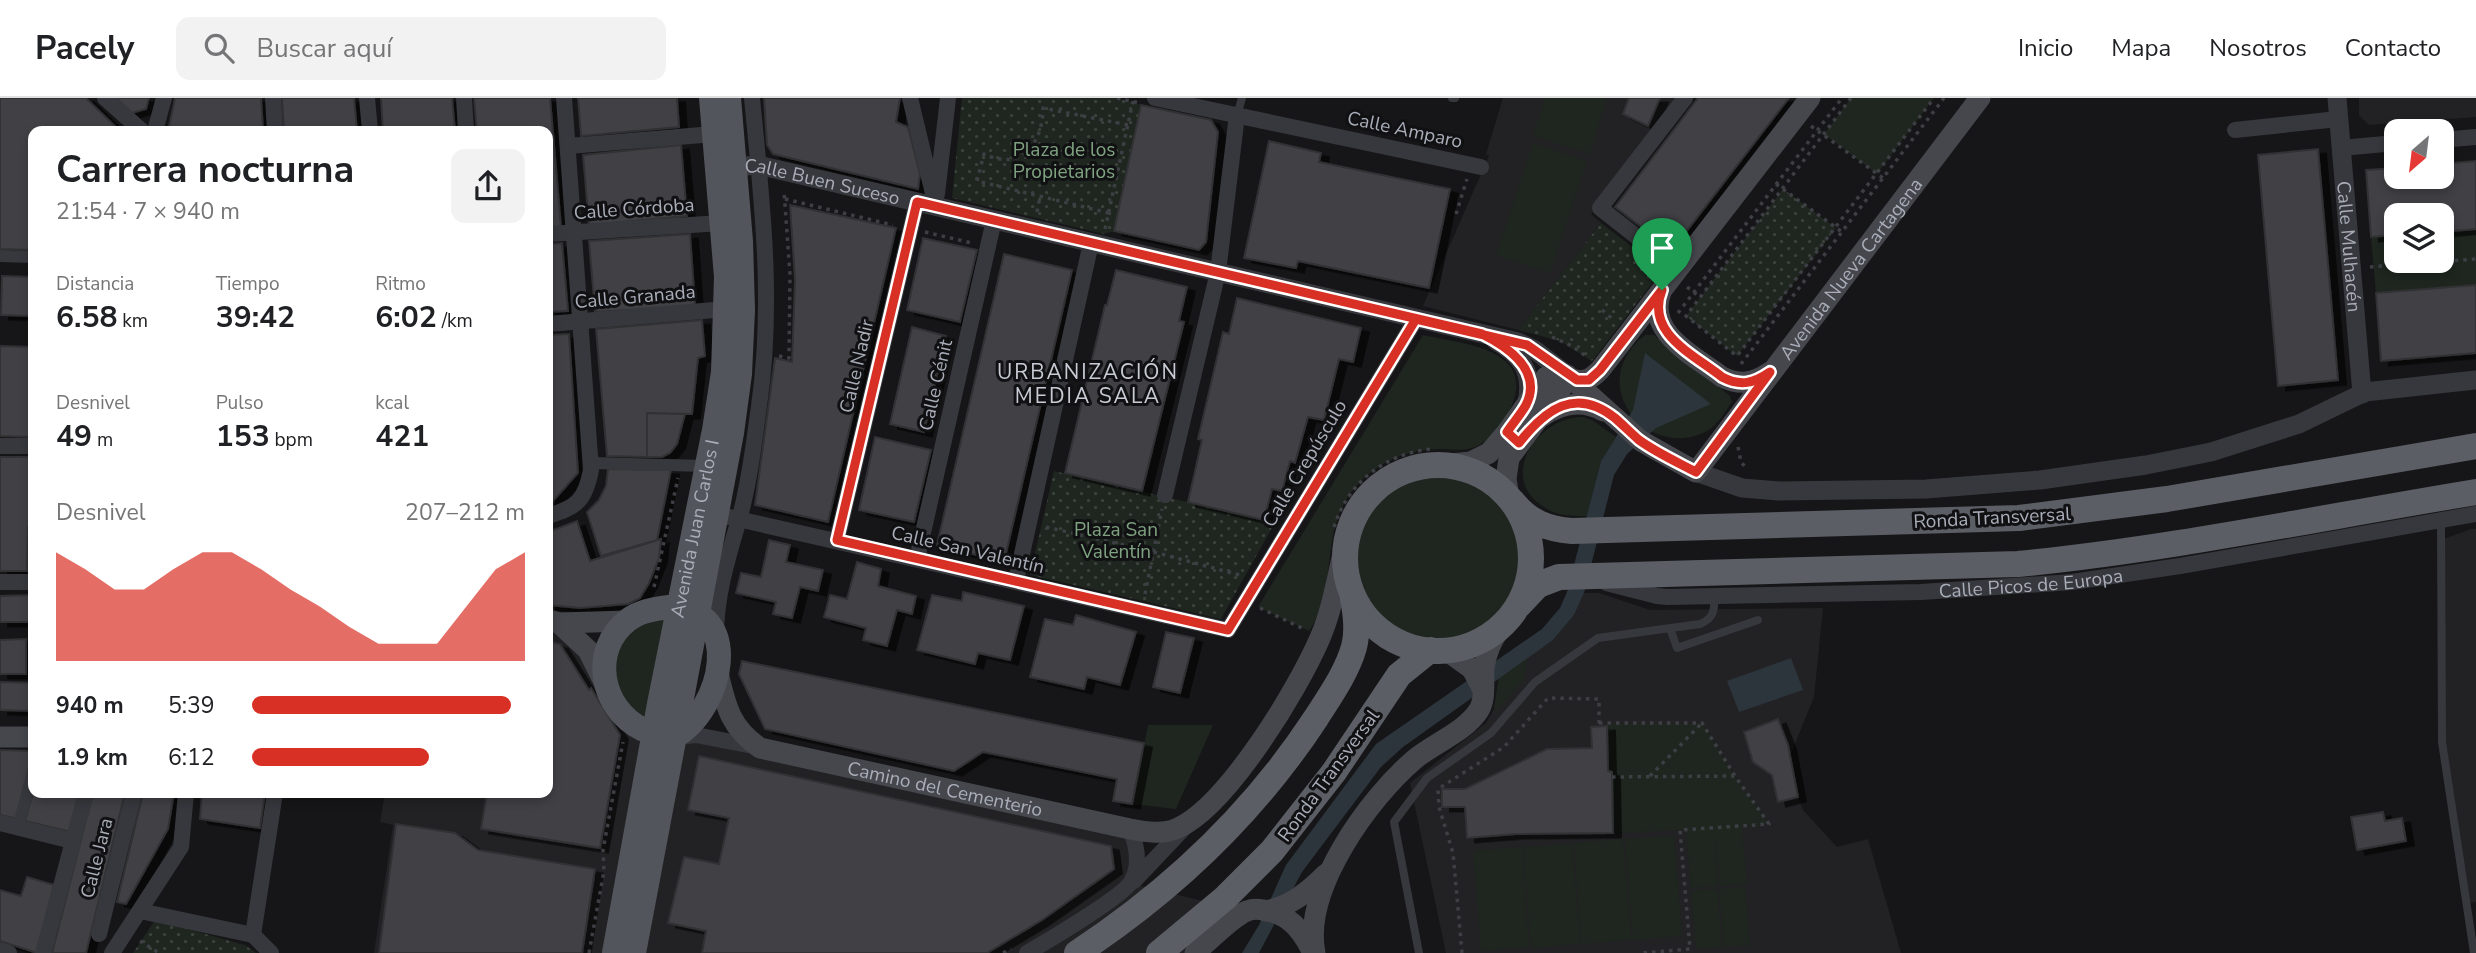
<!DOCTYPE html>
<html lang="es">
<head>
<meta charset="utf-8">
<style>
	:root { --surface:#fff; --page:#f2f2f2; --text:#202124; --muted:#757577; --line:#e0e0e0; --accent:#d93025 }
	body { margin:0; font-family:"Nunito Sans",sans-serif; background:var(--page); color:var(--text); height:100vh; display:flex; flex-direction:column; font-size:26px; white-space:nowrap }
	* { box-sizing:border-box; margin:0 }
	p { font-size:23px; color:var(--muted) }
	.icon { flex:none; width:38px; height:38px; fill:none; stroke:currentColor; stroke-width:2; stroke-linecap:round; stroke-linejoin:round }
	.map { position:relative; flex:1; overflow:hidden }
	.sheet { position:absolute; left:28px; top:28px; width:525px; height:672px; display:flex; flex-direction:column; background:var(--surface); border-radius:14px; box-shadow:0 4px 10px #0003 }
	.sheet>* { flex:none }
	.needle { width:46px; rotate:208deg }
	.tools { position:absolute; left:2384px; top:21px; display:grid; gap:14px }
	.tools a { display:grid; place-items:center; width:70px; height:70px; border-radius:14px; background:var(--surface); box-shadow:0 4px 10px #0003; font-size:35px }
	.pin { position:absolute; display:grid; place-items:center; width:60px; height:60px; color:#fff; margin:-72px -30px; border-radius:50% 50% 50% 0; rotate:-45deg; box-shadow:0 0 7px #0007 }
	.pin .icon { rotate:45deg }
	.round { display:grid; place-items:center; flex:none; width:74px; height:74px; border-radius:14px; background:var(--page) }
	.overview { display:flex; align-items:center; justify-content:space-between; height:119px; padding:0 28px }
	h1 { font-size:38px; font-weight:700; line-height:52px }
	.metrics { display:grid; grid-template-columns:repeat(3,1fr); gap:10px; height:119px; padding:7px 28px }
	.metrics div { display:grid; align-content:center }
	.metrics b { font-size:30px; font-weight:700 }
	.metrics small { font-size:19px; font-weight:400 }
	.metrics p { font-size:19px }
	.chart { height:196px; padding:14px 28px }
	.chart p { display:flex; justify-content:space-between }
	.chart svg { width:100%; height:126px; margin-top:7px; fill:var(--accent); opacity:.7 }
	ul { padding:0 28px; list-style:none; font-size:23px }
	li { display:grid; grid-template-columns:112px 84px 1fr; align-items:center; height:52px }
	li i { height:18px; border-radius:9px; background:var(--accent) }
	header { display:flex; align-items:center; gap:42px; box-sizing:border-box; height:98px; padding:0 35px; background:var(--surface); border-bottom:2px solid var(--line) }
	header strong { font-size:33px }
	nav { display:flex; gap:38px; margin-inline-start:auto; font-size:24px }
	.search { width:490px; height:63px; background:var(--page); display:flex; align-items:center; gap:18px; box-sizing:border-box; padding:0 24px; border-radius:14px; color:var(--muted); font-size:26px }
	.map>svg:first-child { display:block }
	.built { fill:#222225; fill-rule:evenodd }
	.green { fill:#1e261f }
	.park { fill:url(#park-dots) }
	.water { fill:#2c353c }
	.building { fill:#404145; stroke:#303034; stroke-width:2; filter:url(#shadow) }
	.lines { fill:none; stroke-linecap:round; stroke-linejoin:round }
	.path { stroke:#3d3f44; stroke-width:3.5; stroke-dasharray:3.5 5; stroke-linecap:butt }
	.service { stroke:#37383d; stroke-width:8 }
	.pedestrian { stroke:#37383d; stroke-width:12 }
	.minor { stroke:#37383d; stroke-width:16 }
	.tertiary { stroke:#37383d; stroke-width:19 }
	.secondary { stroke:#45474d; stroke-width:21 }
	.primary { stroke:#53555c; stroke-width:24 }
	.trunk { stroke:#5b5e65; stroke-width:26 }
	.route-casing { stroke:#fff; stroke-width:14 }
	.route { stroke:#d93025; stroke-width:9 }
	.labels { text-anchor:middle; stroke-width:6; stroke-linejoin:round; paint-order:stroke }
	.street-label { font-size:19px; fill:#a8adb8; stroke:#111113 }
	.park-label { font-size:19px; fill:#7fa381; stroke:#111113 }
	.neighbourhood-label { font-size:21px; letter-spacing:2px; fill:#c9ccd4; stroke:#111113 }
</style>
</head>
<body>
<header>
<strong>Pacely</strong>
<div class="search"><svg class="icon" aria-label="search" viewBox="0 0 24 24"><circle cx="10" cy="10" r="6"/><path d="M15 15l6 6"/></svg>Buscar aquí</div>
<nav><a>Inicio</a><a>Mapa</a><a>Nosotros</a><a>Contacto</a></nav>
</header>
<div class="map">
<svg width="2476" height="855" viewBox="0 0 2476 855">
	<defs>
		<pattern id="park-dots" width="8" height="8" patternUnits="userSpaceOnUse" patternTransform="scale(1.75)"><rect width="8" height="8" fill="#1e261f"/><path d="M2 2h.1M6 6h.1" fill="none" stroke="#3c433d" stroke-width="1.8" stroke-linecap="round"/></pattern>
		<filter id="shadow"><feDropShadow dx="8" dy="4.5" stdDeviation="0" flood-color="#0009"/></filter>
	</defs>
	<rect width="100%" height="100%" fill="#161618"/>
	<!-- built -->
	<path class="built" d="M1503,0H1680L1591,116L1601,125L1518,232L1423,208L1489,58L1486,56Z
		M2359,0H2476V19L2369,27L2359,17Z
		M2471,431H2476V804L2467,806L2442,644L2441,442Z
		M1584,495H1599L1650,512L1823,510L1814,599L1790,658L1798,699L1803,712L1837,749L1868,741L1901,855H1446L1410,685L1486,625L1494,611L1499,579L1553,542L1574,517ZM1607,625H1702L1735,678L1768,725L1613,735L1612,674L1608,673Z
		M548,522L559,525L622,616L1130,731L1132,786L1245,813L1195,855H374L393,727L380,724L385,695H548Z"/>
	<!-- green -->
	<path class="green" d="M1545,0H1607L1590,56L1533,38Z
		M1851,0H1934L1877,76L1824,36Z
		M1533,45L1587,63L1550,175L1496,157Z
		M2476,131V187L2376,195L2371,139L2396,137V163H2441V134Z
		M1423,237C1462,246 1537,250 1511,309C1505,323 1492,341 1477,348C1465,354 1453,351 1440,351C1410,351 1380,363 1359,385C1316,430 1341,487 1309,533L1258,509Z
		M1645,237H1654L1730,298L1732,304C1725,314 1718,327 1707,333C1649,364 1582,287 1645,237Z
		M1583,319L1592,322L1616,339L1601,363L1587,418C1579,418 1572,418 1564,417C1557,416 1550,413 1544,409C1496,380 1538,318 1583,319Z
		M1345 460a93 93 0 1 1 186 0a93 93 0 1 1-186 0Z
		M669,509L642,631L622,616L610,546Z
		M1527,560L1524,581L1498,611H1494L1499,579Z
		M1607,625H1702L1735,678L1769,726L1742,728L1747,786L1720,788L1715,730L1718,788L1691,790L1686,732L1613,735L1612,674L1608,673Z
		M1148,627H1213L1176,711L1132,706Z
		M1674,738L1682,838L1633,842L1625,741Z
		M1623,741L1631,842L1581,846L1574,745Z
		M1572,746L1580,846L1531,850L1523,749Z
		M1522,749L1529,849L1481,853L1473,753Z
		M1745,789L1750,847L1724,849L1719,791Z
		M1717,791L1722,849L1696,851L1691,793Z"/>
	<!-- park -->
	<path class="park" d="M962,0H1117L1141,7L1114,133L1104,136L952,100Z
		M1783,91L1836,130L1737,258L1686,218Z
		M1601,125L1662,172L1592,263L1560,243L1518,232Z
		M1054,373L1264,422L1273,428L1221,521L1030,477Z
		M155,822L245,847L256,855H133Z"/>
	<!-- water -->
	<path class="water" d="M1645,255L1711,306L1656,330L1627,356L1614,377L1584,495L1574,517L1553,542L1403,649L1381,669L1302,774L1259,855H1242L1259,827L1286,767L1376,646L1542,531L1560,510L1567,494L1601,363L1633,312Z
		M1791,560L1803,592L1739,614L1727,583Z"/>
	<!-- building -->
	<path class="building" d="M0,0H86L120,33H33V152L0,151Z
		M116,0H149L146,11L132,15Z
		M175,0H261L263,33H168Z
		M282,0H354L357,33H284Z
		M381,0H452L455,33H383Z
		M474,0H550L561,129L548,130V33H477Z
		M578,0H677L679,29L581,38Z
		M764,0H900L896,24L908,29L920,76L918,91L773,56L767,47Z
		M1629,0H1660L1648,28L1623,16Z
		M1698,0H1789L1672,152L1615,109Z
		M1141,7L1211,22L1218,34L1206,144L1199,152L1114,133Z
		M1269,43L1321,55L1319,64L1450,91L1429,190L1298,163L1296,170L1244,160Z
		M681,47L687,118L589,127L583,57Z
		M2318,51L2338,282L2278,288L2258,57Z
		M2476,63V131L2441,134V117H2396V137L2371,139L2366,72L2396,70V79H2441V66Z
		M790,107L896,130L828,424L755,407L775,260L792,264L795,182Z
		M690,136L695,208L595,214L589,143Z
		M923,140L977,152L960,224L907,212Z
		M562,145L568,213L548,214V146Z
		M1004,156L1072,172L1004,464L937,447Z
		M1116,172L1187,189L1179,223L1184,224L1142,393L1065,375L1105,207H1107Z
		M2,178L33,179V218L1,217Z
		M2476,187V255L2381,263L2376,195Z
		M1237,200L1361,230L1353,264L1339,261L1324,322L1308,319L1295,365L1290,363L1282,393L1272,391L1264,422L1188,404L1202,342L1198,341L1223,234L1229,236Z
		M702,222L705,258L698,260L692,316L647,315V359L607,358L596,231Z
		M912,229L946,238L924,334L890,326Z
		M569,236L578,375L553,403L548,404V237Z
		M0,248L32,249L33,292H30L29,319H33V327H30L31,339L0,338Z
		M647,315L685,316L677,346L670,355L662,359H647Z
		M875,339L931,352L914,424L859,412Z
		M0,359H33V429H28L27,473H0Z
		M608,371L671,372L657,442L601,458L587,414L599,402L606,388Z
		M577,423L590,463L661,441L659,460L649,485L640,500L628,506L580,510L548,507V434Z
		M769,442L790,447L786,464L823,472L818,493L800,489L792,520L773,516L776,504L736,495L741,475L761,479Z
		M857,464L881,471L878,488L916,498L912,516L897,512L887,548L863,542L866,530L824,519L830,497L847,501Z
		M963,494L1024,508L1010,562L978,555L975,566L917,552L932,497L962,503Z
		M33,497V524H0V498Z
		M1076,517L1136,534L1120,587L1087,579L1084,591L1030,579L1045,521L1073,527Z
		M1166,534L1194,540L1180,595L1153,589Z
		M26,541V576H0V542Z
		M548,543L560,546L589,592L591,590L620,637L600,750L481,731L487,695H548Z
		M742,563L1144,645L1132,706L1113,703L1117,681L983,654L954,673L765,631L739,576Z
		M0,584L33,585V613L0,612Z
		M1778,621L1788,647L1798,699L1778,704L1772,677L1753,664L1744,634Z
		M1607,628L1608,673L1612,674L1613,735L1516,736L1467,740L1465,709H1442V691H1465L1547,651L1592,650L1591,629Z
		M0,652L33,653L18,721L0,717Z
		M699,658L1111,748L1114,771L1042,822L987,855H702L706,833L668,825L684,759L719,766L729,720L688,712Z
		M33,695H80L71,734L25,723Z
		M93,695H125L86,855H52Z
		M143,695H174L168,731L126,806L117,804Z
		M205,695H265L260,730L200,721L202,696L205,697Z
		M2383,714L2385,723L2402,720L2406,743L2357,752L2351,719Z
		M396,726L455,735L478,752L595,771L582,855H379Z
		M27,779L54,787L37,855L0,843V792L21,798Z"/>
	<g class="lines">
		<!-- path -->
		<path class="path" d="M1117,0L1139,5
			M1851,0L1686,218L1737,258L1934,0
			M1811,28L1883,80
			M1776,86L1842,134
			M785,101L893,127
			M1037,114L1040,99
			M1109,115L977,83L984,56C1021,74 1043,45 1043,10L1128,27
			M1456,116L1467,81
			M1105,131L1133,3
			M925,134L972,145
			M2370,169L2476,161
			M1687,189L1700,199
			M1602,212L1615,223
			M1678,215L1842,0
			M1552,239L1572,248L1587,259
			M779,258L789,260L790,177L784,93
			M1741,266L1944,0
			M1738,349L1741,364L1747,371
			M1046,429L1154,454L1243,478
			M1334,429C1348,384 1385,356 1431,351
			M654,489L678,380
			M1145,496L1162,411
			M1260,510L1304,531
			M1599,625H1702L1735,678
			M1650,678L1702,625
			M1612,679L1735,678L1769,726L1680,732L1690,851L1642,855
			M140,843L159,855
			M589,855L604,773L603,752L623,644
			M1003,855L1011,851
			M1462,855L1453,755L1439,709L1438,691L1504,649L1548,600L1599,601V628"/>
		<!-- service -->
		<path class="service" d="M1452,0H1455
			M1237,17L1242,0
			M2441,424L2442,644L2474,855
			M1670,530L1677,550L1758,522
			M1419,855L1394,724L1427,680L1491,635L1535,584L1598,540L1700,526C1714,520 1714,513 1715,498"/>
		<!-- pedestrian -->
		<path class="pedestrian" d="M0,158L33,159
			M591,365L707,368
			M18,730L33,673"/>
		<!-- minor -->
		<g class="minor">
			<path d="M105,0L142,33"/>
			<path d="M273,0L275,33"/>
			<path d="M367,0L370,33"/>
			<path d="M464,0L466,33"/>
			<path d="M910,0L936,108"/>
			<path d="M1155,0L1481,69"/>
			<path d="M2235,32L2338,21"/>
			<path d="M155,33L164,0"/>
			<path d="M2441,42L2476,39"/>
			<path d="M569,48L714,36"/>
			<path d="M2341,50L2396,45"/>
			<path d="M937,96L948,0"/>
			<path d="M548,136L722,125"/>
			<path d="M1678,171L1600,110L1685,0"/>
			<path d="M548,226L726,211"/>
			<path d="M0,348H33"/>
			<path d="M1165,397L1218,174L1237,17"/>
			<path d="M707,414L1228,532L1416,221"/>
			<path d="M548,418C577,409 585,403 591,372L564,0"/>
			<path d="M837,442L917,104"/>
			<path d="M917,461L994,122"/>
			<path d="M1016,483L1091,145"/>
			<path d="M0,484H33"/>
			<path id="s1" d="M1606,485L1657,498L1668,499L1921,494L2072,484L2180,468L2476,416"/>
			<path d="M716,537C716,496 729,456 740,418C750,382 754,344 759,308C774,205 762,102 752,0"/>
			<path d="M676,639L696,637L758,649"/>
			<path d="M0,725L72,743"/>
			<path d="M1134,783L1186,728"/>
			<path d="M140,813L253,837L271,855"/>
			<path d="M99,836L134,695"/>
			<path d="M253,837L275,695"/>
			<path d="M0,852L9,855"/>
			<path d="M43,855L86,695"/>
			<path d="M112,855L181,749L186,695"/>
			<path d="M1027,855C1046,844 1122,799 1131,784C1141,768 1137,748 1130,731"/>
		</g>
		<!-- tertiary -->
		<g class="tertiary">
			<path id="s2" d="M2337,0L2362,296"/>
			<path id="s3" d="M735,69L758,67L1518,244L1535,252L1567,277"/>
			<path d="M1496,243C1523,258 1533,275 1527,305"/>
			<path d="M1696,374L1742,390L1779,393L1926,391L2040,382L2146,367L2211,354L2299,326L2365,294L2476,282"/>
		</g>
		<!-- secondary -->
		<g class="secondary">
			<path d="M1661,194C1645,235 1695,258 1722,279C1741,288 1753,285 1770,274"/>
			<path d="M1572,281C1585,285 1591,281 1600,272L1810,0"/>
			<path d="M1541,319C1560,306 1582,301 1603,313"/>
			<path id="s4" d="M1442,367L1471,364L1489,355L1507,334L1546,279L1562,275L1572,281L1641,343L1696,374L1980,0"/>
			<path d="M1509,399L1506,381L1509,360L1565,285L1567,277"/>
			<path d="M548,522L559,525L628,523"/>
			<path d="M559,525L588,552L605,586"/>
			<path d="M1447,553L1472,571L1483,592"/>
			<path id="s5" d="M718,575C726,609 730,629 760,650L1130,731C1146,734 1163,737 1178,730C1228,707 1298,591 1320,540C1333,510 1338,475 1346,443"/>
			<path d="M0,639H33"/>
			<path d="M1266,813C1291,808 1309,793 1326,776"/>
			<path d="M1195,855C1208,844 1233,818 1247,813C1252,811 1258,811 1263,812C1289,816 1301,831 1312,853"/>
			<path d="M1315,855C1302,792 1369,700 1415,661C1434,645 1465,634 1479,612C1486,601 1483,583 1484,570C1486,555 1491,543 1500,531"/>
		</g>
		<!-- primary -->
		<g class="primary">
			<path d="M669,509C746,510 723,612 674,639C663,637 652,636 642,631C601,611 589,552 628,522C640,513 654,511 669,509Z"/>
			<path id="s6" d="M614,855L659,606L714,332L723,274L726,179L711,0"/>
			<path d="M634,855L732,335L740,276L743,212L741,143L729,0"/>
		</g>
		<!-- trunk -->
		<path class="trunk" d="M1345 460a93 93 0 1 1 186 0a93 93 0 1 1-186 0Z
			M1513,404C1529,424 1547,431 1572,433L2019,420L2167,401L2476,348
			M1519,507L1538,487L1559,479L2018,466C2172,451 2323,419 2476,394
			M1077,855C1173,792 1253,716 1316,620C1330,598 1347,574 1354,549C1358,534 1356,516 1353,501
			M1159,855L1225,800L1272,753L1334,674L1399,577L1430,552"/>
	</g>
	<g class="lines">
		<defs>
			<path id="route" d="M1662,192L1600,272L1589,282H1577L1527,247L1416,221L1228,532L837,442L917,104L1482,236C1508,249 1543,273 1526,307C1521,316 1513,325 1507,334L1519,345C1545,312 1575,288 1615,320C1623,327 1631,335 1639,342C1657,355 1677,364 1696,374L1770,274C1754,285 1741,289 1722,279C1693,256 1645,235 1662,192"/>
		</defs>
		<!-- route casing -->
		<use href="#route" class="route-casing"/>
		<!-- route -->
		<use href="#route" class="route"/>
	</g>
	<g class="labels">
		<!-- street labels -->
		<g class="street-label">
			<text transform="translate(1405 31) rotate(12)" y="7">Calle Amparo</text>
			<text dy="7" stroke="none"><textPath href="#s3" startOffset="89">Calle Buen Suceso</textPath></text>
			<text transform="translate(634 110) rotate(-4)" y="7">Calle Córdoba</text>
			<text dy="7" stroke="none"><textPath href="#s2" startOffset="149">Calle Mulhacén</textPath></text>
			<text dy="7" stroke="none"><textPath href="#s4" startOffset="584">Avenida Nueva Cartagena</textPath></text>
			<text transform="translate(635 198) rotate(-5)" y="7">Calle Granada</text>
			<text transform="translate(856 268) rotate(-77)" y="7">Calle Nadir</text>
			<text transform="translate(935 287) rotate(-77)" y="7">Calle Cénit</text>
			<text transform="translate(1304 365) rotate(-59)" y="7">Calle Crepúsculo</text>
			<text transform="translate(1992 419) rotate(-3)" y="7">Ronda Transversal</text>
			<text dy="7" stroke="none"><textPath href="#s6" startOffset="432">Avenida Juan Carlos I</textPath></text>
			<text transform="translate(968 451) rotate(13)" y="7">Calle San Valentín</text>
			<text dy="7" stroke="none"><textPath href="#s1" startOffset="427">Calle Picos de Europa</textPath></text>
			<text transform="translate(1328 677) rotate(-54)" y="7">Ronda Transversal</text>
			<text dy="7" stroke="none"><textPath href="#s5" startOffset="278">Camino del Cementerio</textPath></text>
			<text transform="translate(96 760) rotate(-76)" y="7">Calle Jara</text>
		</g>
		<!-- park labels -->
		<g class="park-label">
			<text x="1064" y="58">Plaza de los<tspan x="1064" dy="22">Propietarios</tspan></text>
			<text x="1116" y="438">Plaza San<tspan x="1116" dy="22">Valentín</tspan></text>
		</g>
		<!-- neighbourhood labels -->
		<g class="neighbourhood-label">
			<text x="1088" y="281">URBANIZACIÓN<tspan x="1088" dy="24">MEDIA SALA</tspan></text>
		</g>
	</g>
</svg>
<div class="tools">
<a><svg class="needle" viewBox="-14 -14 28 28"><path d="M0-13l5 13h-10z" fill="#e53935"/><path d="M0 13l5-13h-10z" fill="#757577"/></svg></a>
<a><svg class="icon" aria-label="layers" viewBox="0 0 24 24"><path d="M12 4l9 5-9 5-9-5zM3 14l9 5 9-5"/></svg></a>
</div>
<div class="pin" style="left:1662px;top:192px;background:#1e9e55"><svg class="icon" aria-label="arrive" viewBox="0 0 24 24"><path d="M6 21V4h12l-3 4 3 4H6"/></svg></div>
<section class="sheet">
<div class="overview"><div><h1>Carrera nocturna</h1><p>21:54 · 7 × 940 m</p></div><a class="round"><svg class="icon" aria-label="share" viewBox="0 0 24 24"><path d="M12 15V3M7 8l5-5 5 5M5 13v7h14v-7"/></svg></a></div>
<div class="metrics">
<div><p>Distancia</p><b>6.58<small> km</small></b></div>
<div><p>Tiempo</p><b>39:42</b></div>
<div><p>Ritmo</p><b>6:02<small> /km</small></b></div>
</div>
<div class="metrics">
<div><p>Desnivel</p><b>49<small> m</small></b></div>
<div><p>Pulso</p><b>153<small> bpm</small></b></div>
<div><p>kcal</p><b>421</b></div>
</div>
<div class="chart"><p><span>Desnivel</span>207–212 m</p>
<svg viewBox="0 0 160 44" preserveAspectRatio="none"><path d="M0 44V6L10 12L20 19L30 19L40 12L50 6L60 6L70 12L80 19L90 25L100 32L110 38L120 38L130 38L140 25L150 12L160 6V44z"/></svg>
</div>
<ul>
<li><b>940 m</b>5:39<i style="width:95%"></i></li>
<li><b>1.9 km</b>6:12<i style="width:65%"></i></li>
</ul>
</section>
</div>
</body>
</html>
